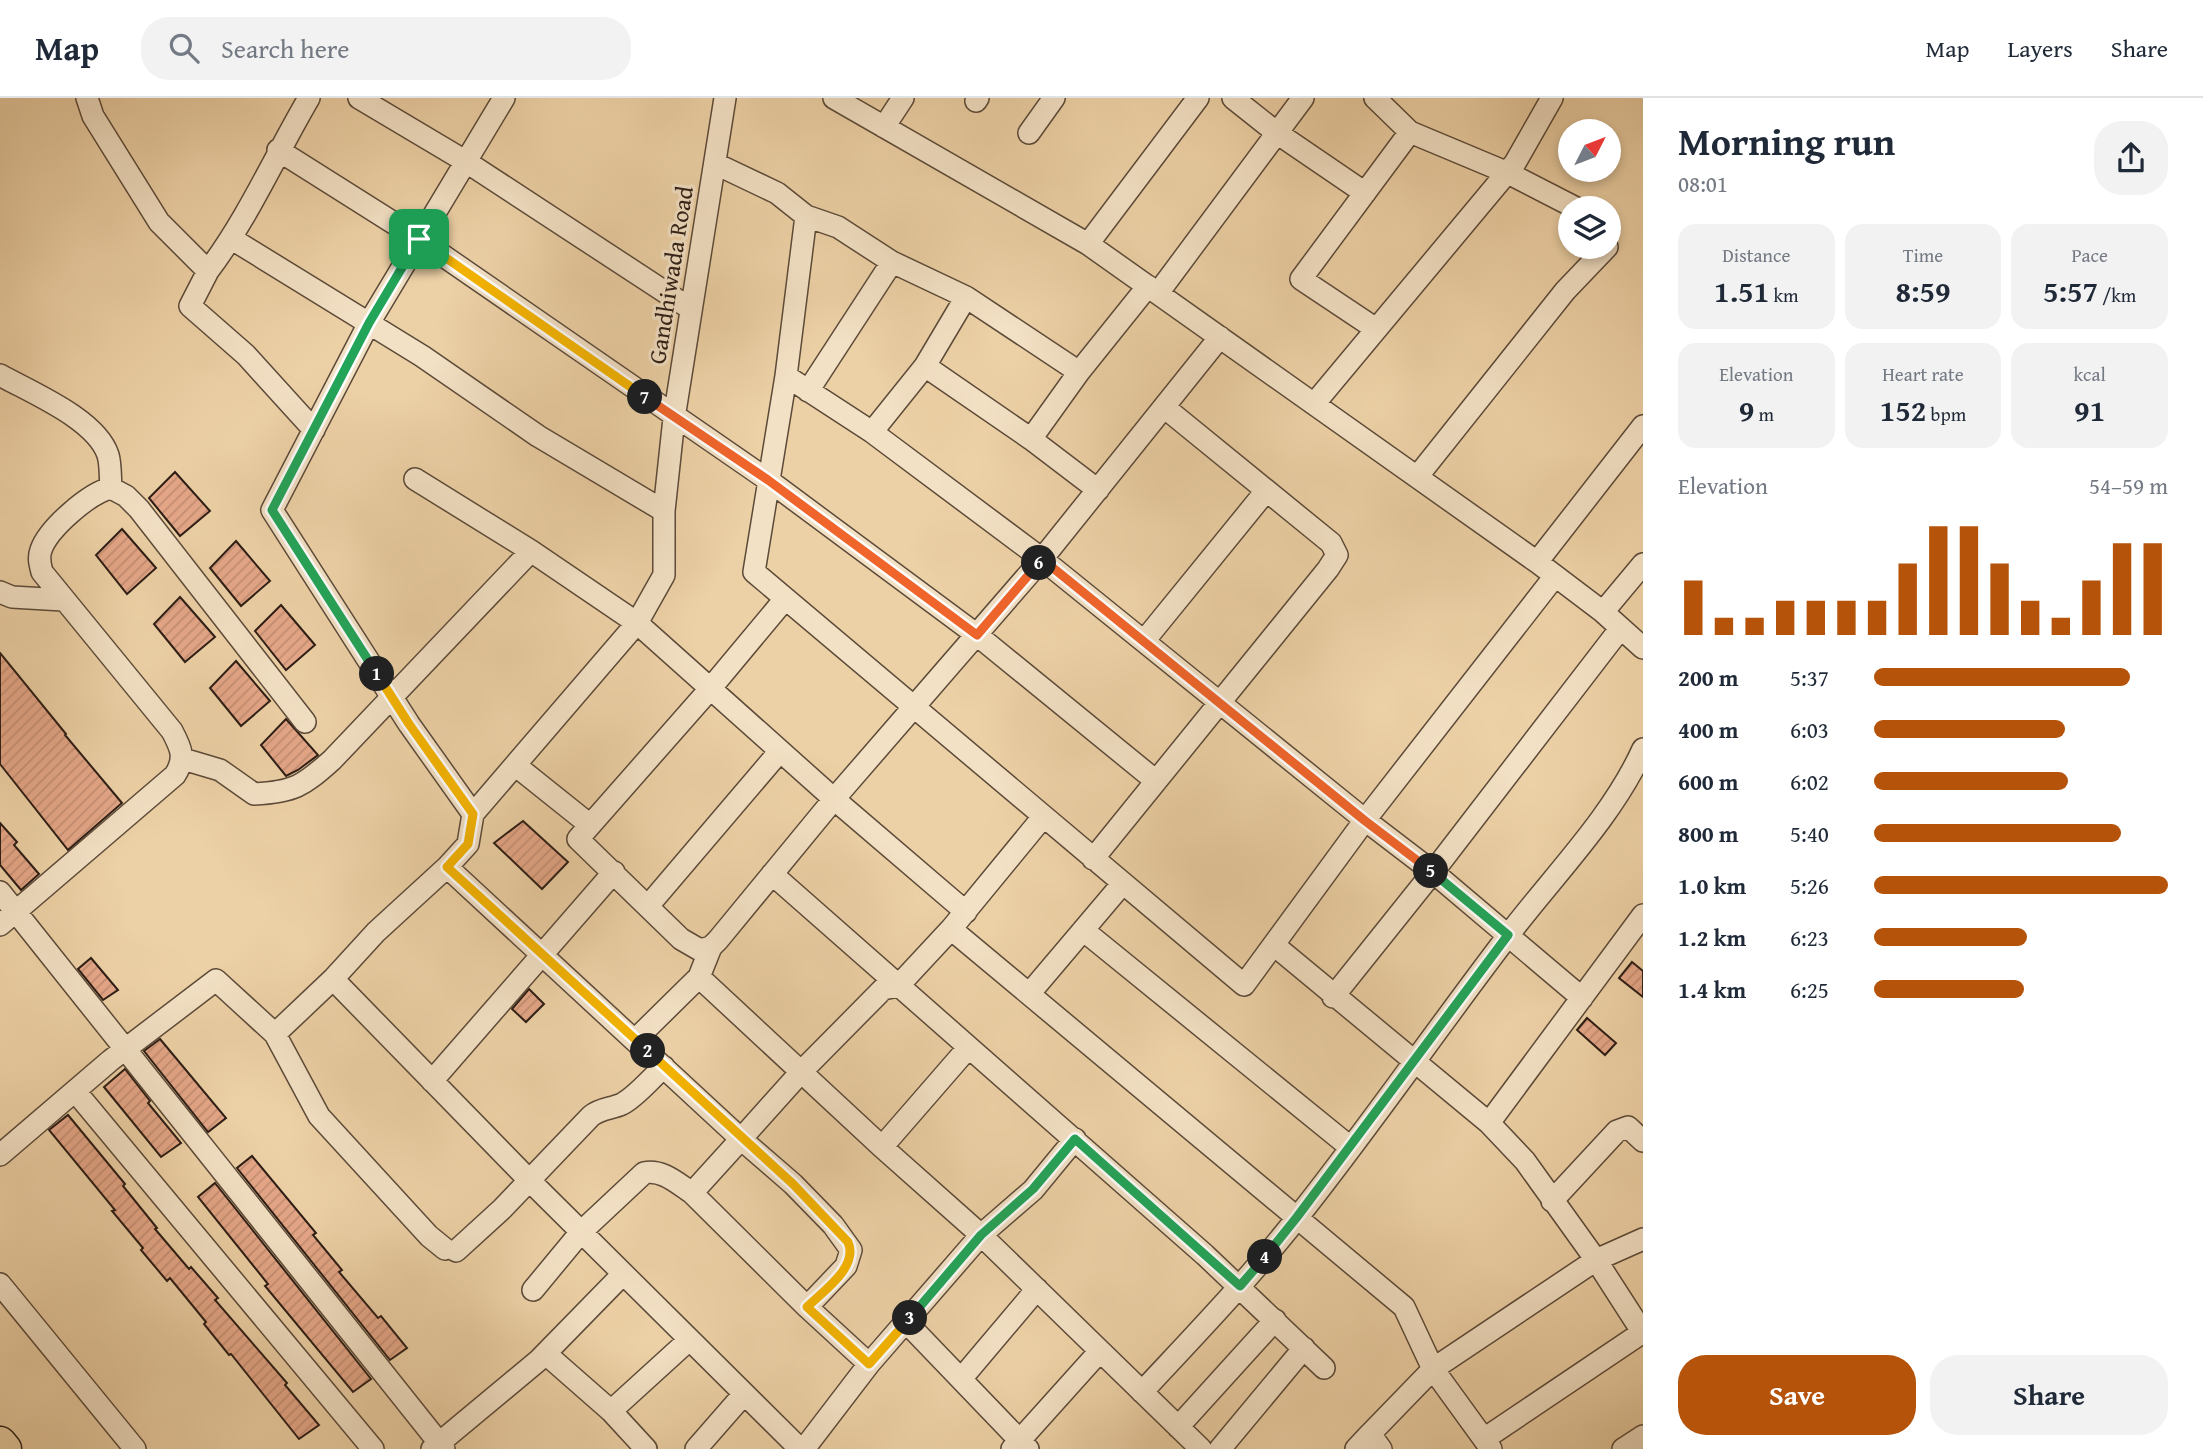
<!DOCTYPE html>
<html lang="en">
<head>
<meta charset="utf-8">
<style>
	:root { --surface:#fff; --page:#f2f2f3; --text:#1f2937; --muted:#747a83; --line:#e0e1e3; --accent:#b45309 }
	body { margin:0; font-family:"Gentium Book Plus",serif; background:var(--page); color:var(--text); height:100vh; display:flex; flex-direction:column; font-size:26px; white-space:nowrap }
	* { box-sizing:border-box; margin:0 }
	p { font-size:23px; color:var(--muted) }
	.icon { flex:none; width:38px; height:38px; fill:none; stroke:currentColor; stroke-width:2; stroke-linecap:round; stroke-linejoin:round }
	.map { position:relative; flex:1; overflow:hidden }
	.panel { display:flex; flex-direction:column; background:var(--surface); width:560px }
	.panel>* { flex:none }
	.needle { width:46px; rotate:48deg }
	.buttons { position:absolute; left:1558px; top:21px; display:grid; gap:14px }
	.buttons a { display:grid; place-items:center; width:63px; height:63px; border-radius:50%; background:var(--surface); box-shadow:0 4px 10px #0003; font-size:35px }
	.pin { position:absolute; display:grid; place-items:center; width:60px; height:60px; color:#fff; margin:-30px; border-radius:14px; box-shadow:0 4px 10px #0006 }
	.km { position:absolute; width:35px; height:35px; margin:-18px; border-radius:50%; background:#222; color:#fff; font-size:19px; line-height:35px; text-align:center }
	.round { display:grid; place-items:center; flex:none; width:74px; height:74px; border-radius:28px; background:var(--page) }
	.summary { display:flex; align-items:center; justify-content:space-between; height:119px; padding:0 35px }
	h1 { font-size:38px; font-weight:700; line-height:52px }
	.stats { display:grid; grid-template-columns:repeat(3,1fr); gap:10px; height:119px; padding:7px 35px }
	.stats div { display:grid; align-content:center; border-radius:18px; background:var(--page); text-align:center }
	.stats b { font-size:30px; font-weight:700 }
	.stats small { font-size:19px; font-weight:400 }
	.stats p { font-size:19px }
	.chart { height:196px; padding:14px 35px }
	.chart p { display:flex; justify-content:space-between }
	.chart svg { width:100%; height:126px; margin-top:7px; stroke:var(--accent); stroke-width:6 }
	.cta { display:flex; gap:14px; margin-top:auto; padding:14px 35px }
	.cta a { flex:1; height:80px; border-radius:28px; background:var(--accent); color:#fff; font-size:28px; font-weight:700; line-height:80px; text-align:center }
	.cta a+a { background:var(--page); color:var(--text) }
	ul { padding:0 35px; list-style:none; font-size:23px }
	li { display:grid; grid-template-columns:112px 84px 1fr; align-items:center; height:52px }
	li i { height:18px; border-radius:9px; background:var(--accent) }
	header { display:flex; align-items:center; gap:42px; box-sizing:border-box; height:98px; padding:0 35px; background:var(--surface); border-bottom:2px solid var(--line) }
	header strong { font-size:33px }
	nav { display:flex; gap:38px; margin-inline-start:auto; font-size:24px }
	.search { width:490px; height:63px; background:var(--page); display:flex; align-items:center; gap:18px; box-sizing:border-box; padding:0 24px; border-radius:28px; color:var(--muted); font-size:26px }
	main { display:flex; flex:1; min-height:0 }
	.map>svg:first-child { display:block }
	.building { fill:url(#building-hatch); stroke:#2c1d15; stroke-width:2 }
	.lines { fill:none; stroke-linecap:round; stroke-linejoin:round }
	.minor-casing { stroke:#5c4a39; stroke-width:24 }
	.highway-casing { stroke:#2c1d15; stroke-width:35 }
	.minor { stroke:#f3e1c5; stroke-width:21 }
	.highway { stroke:#edd1a6; stroke-width:32 }
	.split-1-casing { stroke:#fff; stroke-width:14 }
	.split-2-casing { stroke:#fff; stroke-width:14 }
	.split-3-casing { stroke:#fff; stroke-width:14 }
	.split-4-casing { stroke:#fff; stroke-width:14 }
	.split-5-casing { stroke:#fff; stroke-width:14 }
	.split-6-casing { stroke:#fff; stroke-width:14 }
	.split-7-casing { stroke:#fff; stroke-width:14 }
	.split-8-casing { stroke:#fff; stroke-width:14 }
	.split-1 { stroke:#22a559; stroke-width:9 }
	.split-2 { stroke:#f5b400; stroke-width:9 }
	.split-3 { stroke:#f5b400; stroke-width:9 }
	.split-4 { stroke:#22a559; stroke-width:9 }
	.split-5 { stroke:#22a559; stroke-width:9 }
	.split-6 { stroke:#f0652b; stroke-width:9 }
	.split-7 { stroke:#f0652b; stroke-width:9 }
	.split-8 { stroke:#f5b400; stroke-width:9 }
	.labels { text-anchor:middle; stroke-width:6; stroke-linejoin:round; paint-order:stroke }
	.street-label { font-size:24px; fill:#2c1d15; stroke:#f3e1c5 }
</style>
</head>
<body>
<header>
<strong>Map</strong>
<div class="search"><svg class="icon" aria-label="search" viewBox="0 0 24 24"><circle cx="10" cy="10" r="6"/><path d="M15 15l6 6"/></svg>Search here</div>
<nav><a>Map</a><a>Layers</a><a>Share</a></nav>
</header>
<main>
<div class="map">
<svg width="1643" height="1351" viewBox="0 0 1643 1351">
	<defs>
		<pattern id="building-hatch" width="6" height="6" patternUnits="userSpaceOnUse" patternTransform="scale(1.75)"><rect width="6" height="6" fill="#e5a788"/><path d="M-1 1l2-2M0 6l6-6M5 7l2-2" fill="none" stroke="#c58f74"/></pattern>
	</defs>
	<rect width="100%" height="100%" fill="#edd1a6"/>
	<filter id="stains"><feTurbulence type="fractalNoise" baseFrequency=".00286" numOctaves="4"/><feColorMatrix values="0 0 0 0 .2 0 0 0 0 .09 0 0 0 0 .02 0 0 0 .5 -.17"/></filter>
	<radialGradient id="worn" r=".72"><stop offset=".6" stop-color="#630" stop-opacity="0"/><stop offset="1" stop-color="#630" stop-opacity=".3"/></radialGradient>
	<!-- building -->
	<path class="building" d="M175,374L210,413L180,438L149,400Z
		M122,431L156,470L127,496L96,457Z
		M236,443L270,483L241,508L210,470Z
		M180,499L215,539L185,564L154,526Z
		M281,507L315,547L286,572L255,533Z
		M0,555L66,636L65,637L122,705L68,752L0,666Z
		M236,563L270,603L241,628L210,590Z
		M286,621L318,657L298,672L286,678L261,647Z
		M523,723L568,764L542,791L494,745Z
		M0,725L17,744L14,747L39,776L21,792L0,767Z
		M91,860L118,892L103,902L78,871Z
		M1632,864L1643,873V899L1619,880Z
		M529,891L544,906L526,924L512,911Z
		M1587,920L1616,945L1605,957L1577,932Z
		M160,941L226,1020L208,1034L144,953Z
		M125,971L150,1003L148,1005L181,1045L161,1059L104,989Z
		M68,1017L125,1086L123,1088L157,1130L155,1131L189,1171L191,1169L218,1200L215,1202L287,1285L285,1287L319,1327L299,1341L231,1256L229,1257L204,1226L206,1224L170,1180L167,1183L141,1152L143,1150L112,1113L115,1112L49,1032Z
		M252,1058L316,1135L313,1137L342,1172L339,1174L378,1220L381,1218L407,1250L390,1262L237,1070Z
		M215,1085L371,1281L353,1294L265,1188L268,1186L198,1099Z"/>
	<g class="lines">
		<defs>
			<path id="minor" d="M87,0L93,18L159,124L208,173C248,120 275,58 309,0
				M359,0L465,63L691,211
				M834,0L1088,146L1537,464L1603,514L1643,550
				M1233,0L1277,35L1365,95
				M1375,0L1410,34
				M976,3L978,0
				M884,29L903,0
				M1029,35L1054,0
				M278,52L419,141L768,382L977,537L1156,683
				M716,66L777,95L806,118L838,129L892,164L966,199L1079,274
				M806,118L786,278L754,474L1244,887L1365,722L1555,478
				M232,141L422,258L538,338L664,413
				M1088,146L1198,0
				M208,173L190,208L246,257L314,332
				M1158,195L1303,0
				M1376,231L1301,181L1410,34L1508,75L1576,110
				M925,268L1031,341L1098,392
				M0,277C32,295 96,321 108,357C111,367 110,380 111,390
				M786,278L872,334L1042,461L1365,722L1433,774L1582,900
				M808,293L892,164
				M1314,306L1515,65L1552,0
				M872,334L925,268L966,199
				M1031,341L1079,274L1148,188
				M1417,379L1565,193L1607,149
				M415,381L531,453L637,525L834,701L966,814
				M1537,464L1643,328
				M0,494L12,499L63,502
				M785,501L710,591L578,741L681,841L700,852L711,849L718,842L834,701L1042,461L1220,239
				M1603,514L1643,466
				M1144,543L1266,393
				M183,661L220,672L254,696C294,694 303,688 332,662L531,453
				M515,667L590,727
				M473,716L637,525L664,477V413L674,320L725,0
				M1093,761L1328,471L1337,457L1331,445L1164,309
				M447,769L741,1041L692,1095L807,1209L869,1266
				M772,776L1205,1157L1324,1270
				M0,794L444,1351
				M648,808L780,653
				M0,827L175,677C186,660 181,650 172,633L42,474C40,466 38,460 41,452C48,431 89,395 111,390L126,398L139,411L305,624
				M951,831L1404,1209L1433,1271L1491,1351
				M1083,832L1350,1049
				M1274,847L1489,1025L1525,1063L1596,1162L1643,1235
				M699,879L882,1049L981,1137L1201,1351
				M333,881L529,1082L800,1351
				M1029,896L1123,785
				M1333,899L1433,774L1620,531
				M275,936L319,1018L429,1138L445,1151
				M635,942L699,879L711,849
				M432,983L614,774
				M75,993L373,1351
				M1489,1025L1643,817
				M882,1049L968,950
				M0,1057L111,962L216,882L275,936L333,881L376,834L447,769L468,746L473,716L409,626L272,412L369,225L504,0
				M1552,1103L1617,1033L1628,1029L1643,1043
				M456,1153L502,1111L591,1018C601,1010 611,1011 622,1006C637,998 651,980 664,969
				M0,1186L135,1351
				M533,1192L581,1134L644,1075C662,1071 677,1085 692,1095
				M807,1209L846,1168L851,1152L833,1127L793,1086L741,1041L801,974L883,891L898,888L951,831L1043,719
				M906,1224L1028,1351
				M546,1256L611,1313L646,1351
				M961,1281L1037,1191
				M1142,1294C1195,1237 1249,1181 1297,1120C1370,1028 1436,932 1507,839C1552,779 1612,720 1643,651
				M611,1313L689,1242
				M1178,1329L1275,1222
				M1370,1336L1433,1271L1596,1162L1643,1141
				M1484,1341L1643,1234
				M432,1351L539,1262L623,1176
				M696,1351L744,1296
				M804,1351L869,1266L981,1137L1033,1092L1075,1041
				M1012,1351L1100,1253
				M1220,1351L1304,1250
				M1356,1351L1370,1336L1381,1351
				M1623,1351L1643,1338"/>
			<path id="highway" d="M0,1345L5,1351"/>
		</defs>
		<!-- minor casing -->
		<use href="#minor" class="minor-casing"/>
		<!-- highway casing -->
		<use href="#highway" class="highway-casing"/>
		<!-- minor -->
		<use href="#minor" class="minor"/>
		<!-- highway -->
		<use href="#highway" class="highway"/>
	</g>
	<g class="lines">
		<defs>
			<path id="split-1" d="M377,576L272,412L369,225L419,141"/>
			<path id="split-2" d="M377,576L409,626L473,716L468,746L447,769L648,953"/>
			<path id="split-3" d="M648,953L793,1086L848,1144C859,1169 823,1193 807,1209L869,1266L910,1220"/>
			<path id="split-4" d="M910,1220L981,1137L1033,1091L1075,1041L1240,1188L1265,1159"/>
			<path id="split-5" d="M1265,1159L1297,1119L1508,837L1431,773"/>
			<path id="split-6" d="M1039,465L1042,461L1364,722L1431,773"/>
			<path id="split-7" d="M645,299L768,382L977,537L1039,465"/>
			<path id="split-8" d="M419,141L645,299"/>
		</defs>
		<!-- split-1 casing -->
		<use href="#split-1" class="split-1-casing"/>
		<!-- split-2 casing -->
		<use href="#split-2" class="split-2-casing"/>
		<!-- split-3 casing -->
		<use href="#split-3" class="split-3-casing"/>
		<!-- split-4 casing -->
		<use href="#split-4" class="split-4-casing"/>
		<!-- split-5 casing -->
		<use href="#split-5" class="split-5-casing"/>
		<!-- split-6 casing -->
		<use href="#split-6" class="split-6-casing"/>
		<!-- split-7 casing -->
		<use href="#split-7" class="split-7-casing"/>
		<!-- split-8 casing -->
		<use href="#split-8" class="split-8-casing"/>
		<!-- split-1 -->
		<use href="#split-1" class="split-1"/>
		<!-- split-2 -->
		<use href="#split-2" class="split-2"/>
		<!-- split-3 -->
		<use href="#split-3" class="split-3"/>
		<!-- split-4 -->
		<use href="#split-4" class="split-4"/>
		<!-- split-5 -->
		<use href="#split-5" class="split-5"/>
		<!-- split-6 -->
		<use href="#split-6" class="split-6"/>
		<!-- split-7 -->
		<use href="#split-7" class="split-7"/>
		<!-- split-8 -->
		<use href="#split-8" class="split-8"/>
	</g>
	<g class="labels">
		<!-- street labels -->
		<g class="street-label">
			<text transform="translate(671 177) rotate(-81)" y="8">Gandhiwada Road</text>
		</g>
	</g>
	<rect width="100%" height="100%" filter="url(#stains)"/>
	<rect width="100%" height="100%" fill="url(#worn)"/>
</svg>
<div class="buttons">
<a><svg class="needle" viewBox="-14 -14 28 28"><path d="M0-13l5 13h-10z" fill="#e53935"/><path d="M0 13l5-13h-10z" fill="#747a83"/></svg></a>
<a><svg class="icon" aria-label="layers" viewBox="0 0 24 24"><path d="M12 4l9 5-9 5-9-5zM3 14l9 5 9-5"/></svg></a>
</div>
<div class="pin" style="left:419px;top:141px;background:#1e9e55"><svg class="icon" aria-label="arrive" viewBox="0 0 24 24"><path d="M6 21V4h12l-3 4 3 4H6"/></svg></div>
<b class="km" style="left:377px;top:576px">1</b>
<b class="km" style="left:648px;top:953px">2</b>
<b class="km" style="left:910px;top:1220px">3</b>
<b class="km" style="left:1265px;top:1159px">4</b>
<b class="km" style="left:1431px;top:773px">5</b>
<b class="km" style="left:1039px;top:465px">6</b>
<b class="km" style="left:645px;top:299px">7</b>
</div>
<section class="panel">
<div class="summary"><div><h1>Morning run</h1><p>08:01</p></div><a class="round"><svg class="icon" aria-label="share" viewBox="0 0 24 24"><path d="M12 15V3M7 8l5-5 5 5M5 13v7h14v-7"/></svg></a></div>
<div class="stats">
<div><p>Distance</p><b>1.51<small> km</small></b></div>
<div><p>Time</p><b>8:59</b></div>
<div><p>Pace</p><b>5:57<small> /km</small></b></div>
</div>
<div class="stats">
<div><p>Elevation</p><b>9<small> m</small></b></div>
<div><p>Heart rate</p><b>152<small> bpm</small></b></div>
<div><p>kcal</p><b>91</b></div>
</div>
<div class="chart"><p><span>Elevation</span>54–59 m</p>
<svg viewBox="0 0 160 44" preserveAspectRatio="none"><path d="M5 44V25M15 44V38M25 44V38M35 44V32M45 44V32M55 44V32M65 44V32M75 44V19M85 44V6M95 44V6M105 44V19M115 44V32M125 44V38M135 44V25M145 44V12M155 44V12"/></svg>
</div>
<ul>
<li><b>200 m</b>5:37<i style="width:87%"></i></li>
<li><b>400 m</b>6:03<i style="width:65%"></i></li>
<li><b>600 m</b>6:02<i style="width:66%"></i></li>
<li><b>800 m</b>5:40<i style="width:84%"></i></li>
<li><b>1.0 km</b>5:26<i style="width:100%"></i></li>
<li><b>1.2 km</b>6:23<i style="width:52%"></i></li>
<li><b>1.4 km</b>6:25<i style="width:51%"></i></li>
</ul>
<div class="cta"><a>Save</a><a>Share</a></div>
</section>
</main>
</body>
</html>
